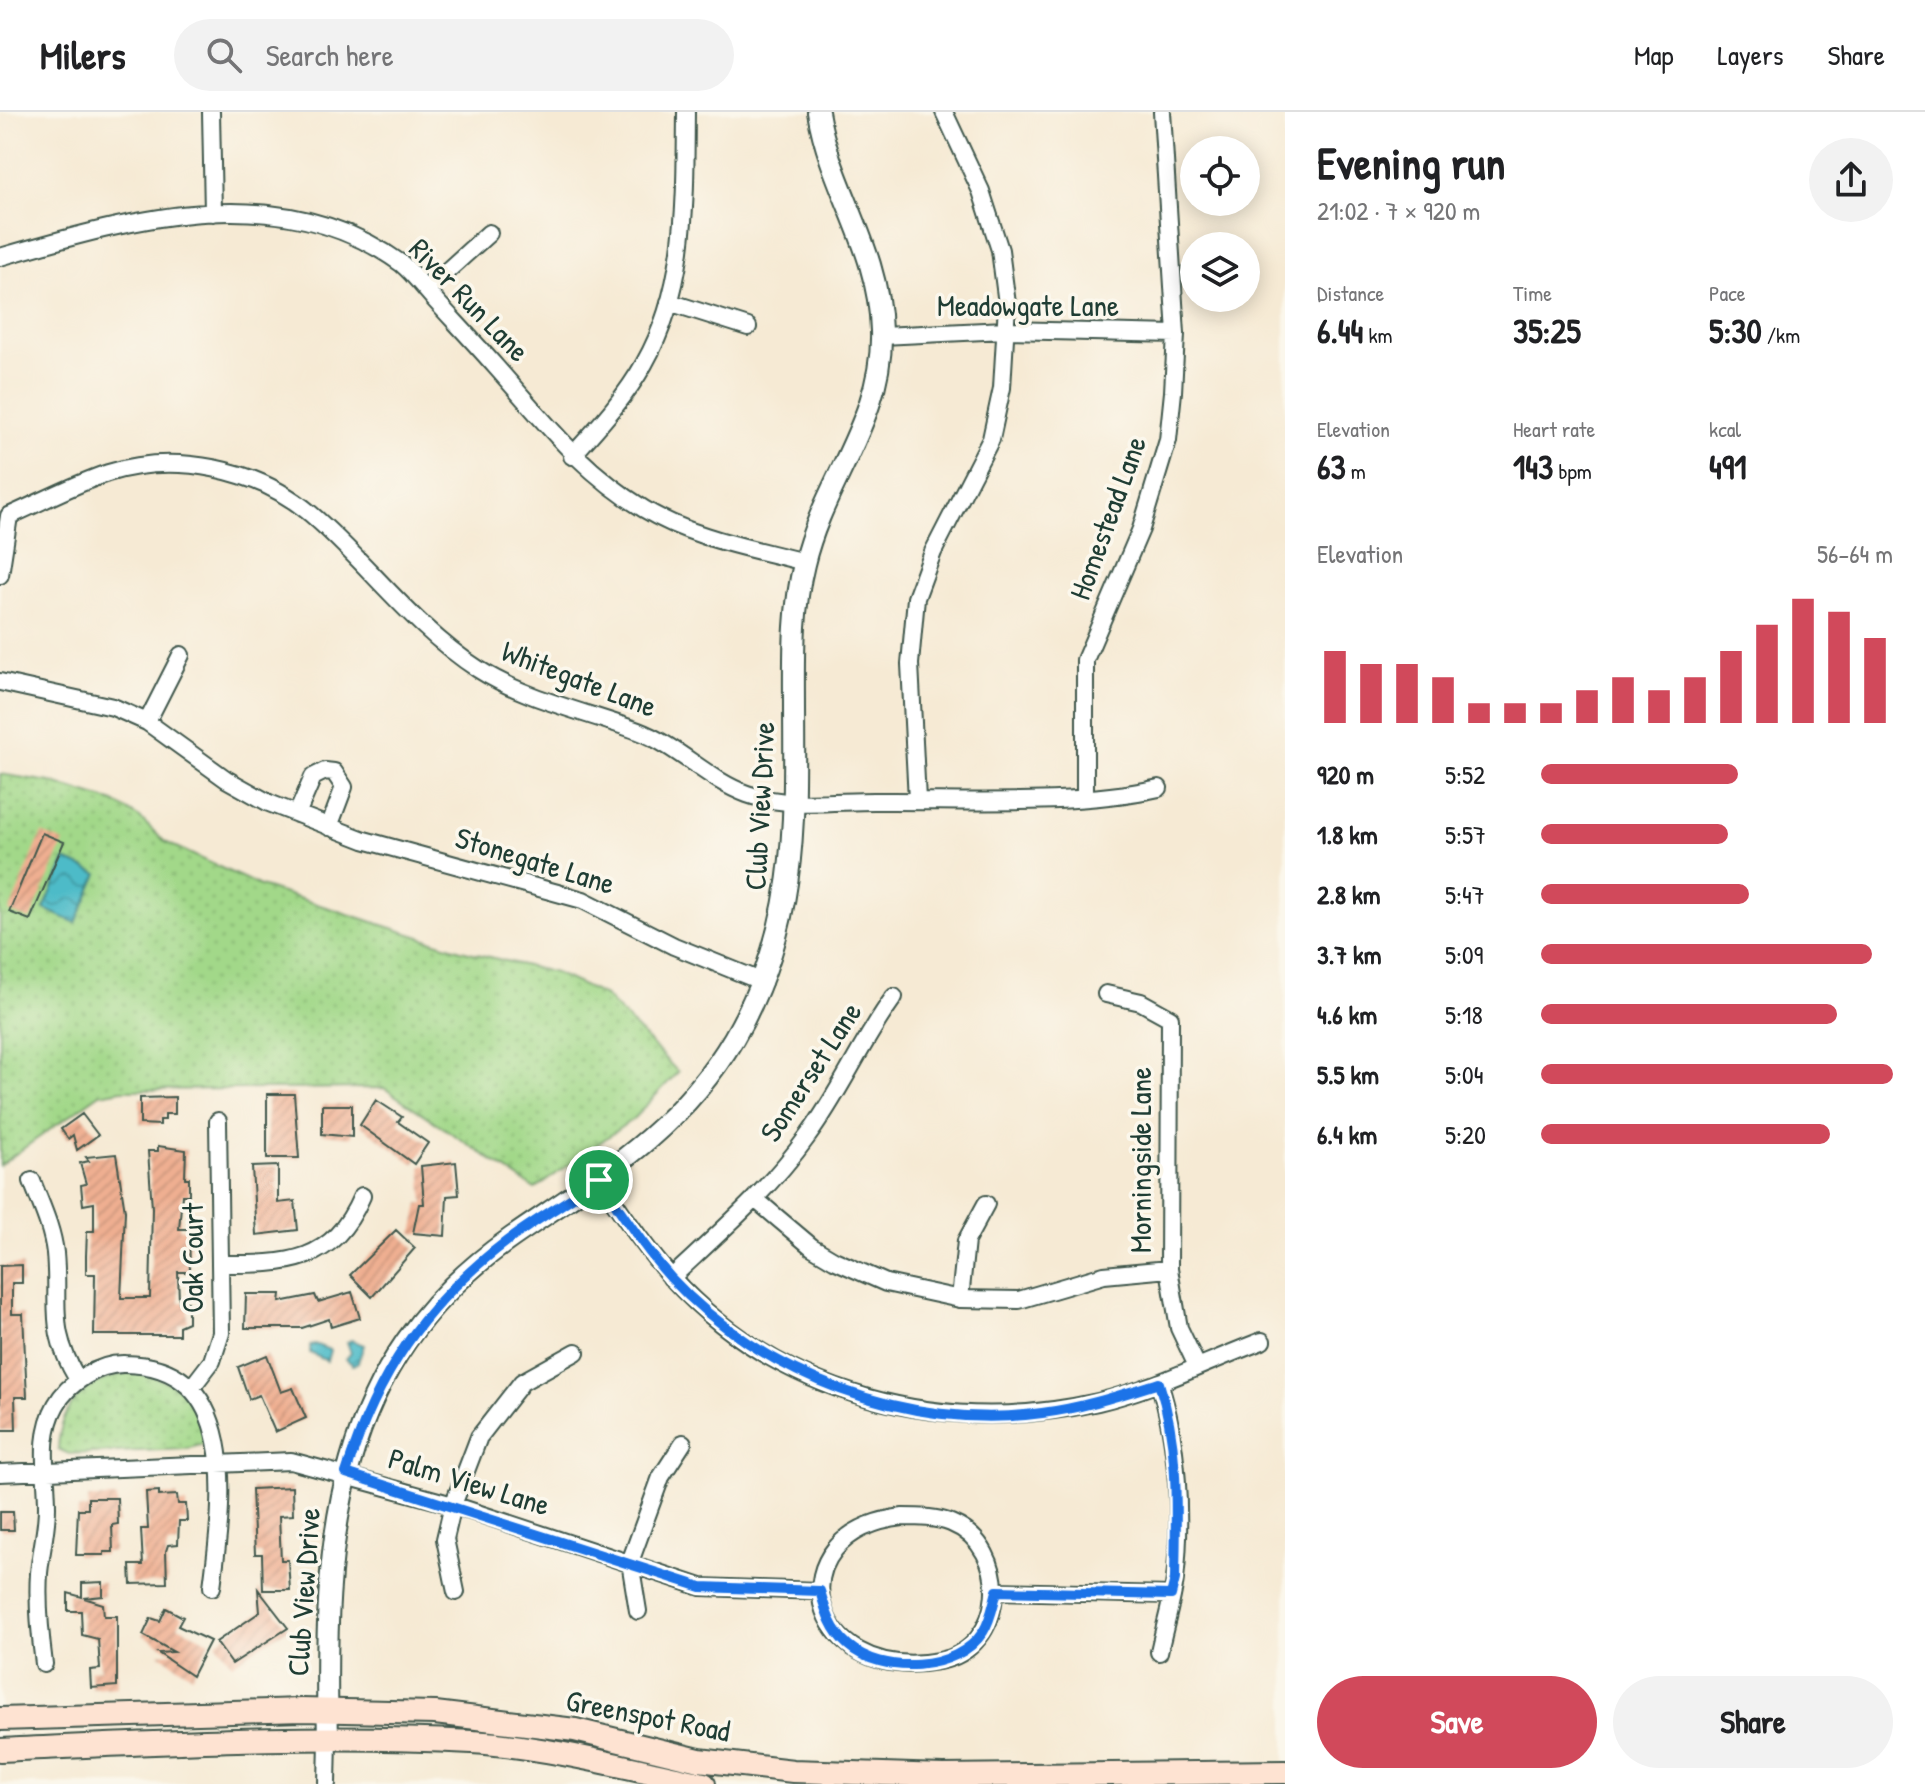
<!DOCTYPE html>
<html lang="en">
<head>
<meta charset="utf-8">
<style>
	:root { --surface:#fff; --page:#f2f2f2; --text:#202124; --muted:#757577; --line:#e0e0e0; --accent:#d1495b }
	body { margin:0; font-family:"Patrick Hand",sans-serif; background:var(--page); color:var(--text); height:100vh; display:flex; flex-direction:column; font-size:30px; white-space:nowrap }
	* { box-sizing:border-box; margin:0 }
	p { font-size:26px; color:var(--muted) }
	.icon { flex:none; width:44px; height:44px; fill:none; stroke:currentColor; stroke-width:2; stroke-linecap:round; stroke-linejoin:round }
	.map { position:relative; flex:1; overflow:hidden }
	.side { display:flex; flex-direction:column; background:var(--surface); width:640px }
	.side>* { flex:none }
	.controls { position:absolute; left:1180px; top:24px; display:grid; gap:16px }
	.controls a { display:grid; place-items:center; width:80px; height:80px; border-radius:50%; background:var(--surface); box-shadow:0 4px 20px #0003; font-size:40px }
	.pin { position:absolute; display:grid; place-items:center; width:68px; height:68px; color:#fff; margin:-34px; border:4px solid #fff; border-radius:50%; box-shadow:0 2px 8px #0007 }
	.round { display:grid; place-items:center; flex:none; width:84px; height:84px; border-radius:42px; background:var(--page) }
	.headline { display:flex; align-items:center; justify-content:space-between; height:136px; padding:0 32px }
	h1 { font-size:44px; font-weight:700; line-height:60px }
	.figures { display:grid; grid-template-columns:repeat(3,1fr); gap:12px; height:136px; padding:8px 32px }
	.figures div { display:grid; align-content:center }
	.figures b { font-size:34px; font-weight:700 }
	.figures small { font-size:22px; font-weight:400 }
	.figures p { font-size:22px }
	.chart { height:224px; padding:16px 32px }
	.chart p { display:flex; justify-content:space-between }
	.chart svg { width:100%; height:144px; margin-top:8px; stroke:var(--accent); stroke-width:6 }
	.action { display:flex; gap:16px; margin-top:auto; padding:16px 32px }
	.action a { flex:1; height:92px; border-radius:48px; background:var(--accent); color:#fff; font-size:32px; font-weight:700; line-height:92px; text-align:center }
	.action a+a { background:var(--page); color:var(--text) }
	ul { padding:0 32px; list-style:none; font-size:26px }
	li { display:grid; grid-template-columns:128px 96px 1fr; align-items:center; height:60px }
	li i { height:20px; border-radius:10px; background:var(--accent) }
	header { display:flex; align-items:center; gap:48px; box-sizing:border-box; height:112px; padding:0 40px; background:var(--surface); border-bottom:2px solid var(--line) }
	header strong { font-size:38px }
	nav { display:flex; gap:44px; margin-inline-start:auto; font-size:28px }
	.search { width:560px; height:72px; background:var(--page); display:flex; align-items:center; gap:20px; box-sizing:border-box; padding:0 28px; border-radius:44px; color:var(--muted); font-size:30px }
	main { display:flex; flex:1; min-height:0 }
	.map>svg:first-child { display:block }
	.park { fill:url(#park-dots); stroke:#608a5e; stroke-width:2 }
	.water { fill:url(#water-waves); stroke:#367c7e; stroke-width:2 }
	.building { fill:url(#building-hatch) }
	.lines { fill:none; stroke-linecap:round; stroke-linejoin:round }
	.minor-casing { stroke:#3f574c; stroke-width:20 }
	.tertiary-casing { stroke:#3f574c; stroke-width:24 }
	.secondary-casing { stroke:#3f574c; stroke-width:26 }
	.minor { stroke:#fff; stroke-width:16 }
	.tertiary { stroke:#fff; stroke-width:20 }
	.secondary { stroke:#fee3d2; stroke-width:22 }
	.route-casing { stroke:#fff; stroke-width:16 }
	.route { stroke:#1a73e8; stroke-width:10 }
	.labels { text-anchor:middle; stroke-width:7; stroke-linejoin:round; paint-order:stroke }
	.street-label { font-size:30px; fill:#1f3d34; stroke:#fbf7ec }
</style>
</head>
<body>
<header>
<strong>Milers</strong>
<div class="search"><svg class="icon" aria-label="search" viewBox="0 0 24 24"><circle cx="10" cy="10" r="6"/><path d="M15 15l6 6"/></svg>Search here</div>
<nav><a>Map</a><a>Layers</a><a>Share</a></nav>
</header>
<main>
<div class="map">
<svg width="1285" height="1672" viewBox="0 0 1285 1672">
	<defs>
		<pattern id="park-dots" width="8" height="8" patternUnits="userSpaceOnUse" patternTransform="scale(2)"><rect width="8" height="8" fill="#a2d889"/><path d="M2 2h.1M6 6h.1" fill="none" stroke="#8bba77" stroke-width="1.8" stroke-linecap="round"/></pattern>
		<pattern id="water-waves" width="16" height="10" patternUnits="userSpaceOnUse" patternTransform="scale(2)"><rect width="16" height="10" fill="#4ebbc8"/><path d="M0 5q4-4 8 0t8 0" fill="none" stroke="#4099a3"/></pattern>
		<pattern id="building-hatch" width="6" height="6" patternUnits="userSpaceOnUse" patternTransform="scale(2)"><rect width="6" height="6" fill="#efaf91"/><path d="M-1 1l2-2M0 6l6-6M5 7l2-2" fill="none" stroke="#cc977e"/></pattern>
	</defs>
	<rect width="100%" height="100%" fill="#fbf7ec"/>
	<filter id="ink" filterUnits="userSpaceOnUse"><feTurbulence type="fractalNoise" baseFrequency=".0125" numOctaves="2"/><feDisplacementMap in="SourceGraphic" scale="16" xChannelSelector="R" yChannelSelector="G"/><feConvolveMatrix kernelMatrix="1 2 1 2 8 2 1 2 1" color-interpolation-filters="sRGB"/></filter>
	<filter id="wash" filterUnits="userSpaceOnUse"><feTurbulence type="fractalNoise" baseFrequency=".006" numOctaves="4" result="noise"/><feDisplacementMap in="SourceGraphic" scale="32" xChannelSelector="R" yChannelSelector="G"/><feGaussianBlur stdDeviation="1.8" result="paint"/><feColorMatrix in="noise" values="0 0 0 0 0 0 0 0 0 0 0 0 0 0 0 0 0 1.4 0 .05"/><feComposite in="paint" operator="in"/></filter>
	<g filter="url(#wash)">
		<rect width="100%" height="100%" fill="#f6ead4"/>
		<!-- park -->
		<path class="park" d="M0,662L50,670L114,690L140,706L165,730L260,774L461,838L555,861L605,884L678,960L634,1006L535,1077L384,976L122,978L100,982L0,1053Z
			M134,1261C181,1267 197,1286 205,1332L185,1337L69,1342L58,1337C60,1291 89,1265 134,1261Z"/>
		<!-- water -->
		<path class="water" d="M65,748L98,762L76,811L44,797Z
			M351,1228L364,1233L358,1250L353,1253L346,1247L351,1241L347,1230Z
			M314,1232L330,1238L327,1249L310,1241V1233Z"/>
		<g id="blocks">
			<!-- building -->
			<path class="building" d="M42,721L64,730L30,808L9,800Z
				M267,982H294L299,1046H267Z
				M175,985V1002H165V1008H160V1013L140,1012V986Z
				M376,988L402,1005L398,1010L428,1031L414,1052L360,1013Z
				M322,993H352V1025L322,1022Z
				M82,1002L98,1023L77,1038L73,1023L68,1027L61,1017Z
				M158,1034L186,1038L185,1066H189V1083H182L179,1117H189L190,1160H178L179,1190H188V1210L179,1214V1223H94L95,1162H86V1144L87,1119H94V1091L83,1093L81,1073L86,1072L80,1051L89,1049L86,1045L116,1042L125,1099L121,1186H150L152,1096L148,1039H158Z
				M456,1050L459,1083L447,1084L445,1124L413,1121L419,1092H424L421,1054Z
				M278,1054V1091L295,1089L298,1118L256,1123L252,1055Z
				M396,1118L415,1136L372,1185L350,1163Z
				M22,1153V1171H12V1202H23L27,1285H15L16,1318H0V1154Z
				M352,1180L360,1206L331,1215L329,1207L302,1216H245L246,1182H281L280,1190L315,1183L318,1190Z
				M267,1243L281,1280L293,1276L306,1306L275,1320L259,1283L249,1287L238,1255Z
				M292,1375L293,1403L279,1404L281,1448H288L290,1478H263L262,1442H255L252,1377Z
				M159,1379V1384L177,1383L178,1392H186L187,1409H179L178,1432L168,1433L166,1439L167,1471L131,1472L130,1453H143L141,1417H148L146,1380Z
				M88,1386H117L118,1412L112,1413L113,1440H104V1443H76L78,1397H88Z
				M0,1400H13L14,1418H0Z
				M103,1470V1484L84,1486L103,1492L104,1504H117V1574L91,1576L90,1558L100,1557L98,1527L82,1523L81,1499H68V1481L82,1485V1471Z
				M258,1477L288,1516L232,1552L216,1530L260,1500Z
				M166,1496L183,1505L178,1514L210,1529L192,1564L158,1541L174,1540L143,1523L151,1506L160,1509Z"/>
		</g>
	</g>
	<g filter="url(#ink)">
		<use href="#blocks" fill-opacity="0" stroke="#3f574c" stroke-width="2"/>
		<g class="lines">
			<defs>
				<path id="minor" d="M211,0L213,101
					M0,145C132,107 280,63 402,152C414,162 424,176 435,188C455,210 476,232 496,255C545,310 579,357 644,397C692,426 751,436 804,450
					M426,178L489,121
					M669,190L748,215
					M882,224L1005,218L1176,222
					M572,344C598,315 625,286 644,252C688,175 685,86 686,0
					M0,463L9,404C41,390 74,372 108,361C175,340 257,356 311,402C369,452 413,515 478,557C525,587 586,600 638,619C678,634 708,668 747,682C786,696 834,689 874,689C962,688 1074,695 1159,676
					M0,570L113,595L147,610L226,667L269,691L364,728L583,788L674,834L763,870
					M147,610L181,543
					M1085,685V548L1141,417L1168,328L1173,280L1176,222L1162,0
					M917,688L910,552L916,486L933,440L991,327L1002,276L1007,192L1000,138L981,79L944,0
					M297,702L313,665L325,659L334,660L344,675L329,715
					M1106,882L1141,890L1170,906L1169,1157L1179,1216L1197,1254
					M599,1068C622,1101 644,1135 671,1165C780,1285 943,1325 1098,1290C1154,1277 1208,1249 1262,1229
					M32,1069C41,1093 52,1115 55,1141C60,1196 47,1216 78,1268
					M755,1087L812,1135L834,1148L886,1171L960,1187L1019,1188L1104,1163L1169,1157
					M220,1152C287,1152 332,1153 362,1084
					M671,1166C719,1121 769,1078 807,1025C840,981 861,930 894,885
					M960,1187L966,1129L986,1092
					M192,1275L212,1249L221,1221L218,1009
					M0,1361L291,1349L453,1393L701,1475L820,1479
					M903,1405C918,1405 937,1405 951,1411C1013,1436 1007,1537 939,1549C805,1573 773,1420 903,1405Z
					M997,1479L1171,1483
					M456,1480L445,1427L453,1393L479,1325L522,1270L576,1240
					M638,1499L630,1450L661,1365L683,1331
					M1159,1540C1164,1516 1172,1491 1175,1467C1182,1406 1178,1328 1159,1271
					M44,1552C40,1522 37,1491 39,1461C41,1439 47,1417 47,1395C47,1360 38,1325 56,1293C68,1271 99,1251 125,1252C244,1253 222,1395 212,1475
					M327,1672L328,1627"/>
				<path id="tertiary" d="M328,1627C323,1429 332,1251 511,1126C596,1067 679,1020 734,926C796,819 795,718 794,598C794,549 792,500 804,452C823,371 884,306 881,219C879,135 831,78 818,0"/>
				<path id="secondary" d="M0,1607L301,1598L435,1601L575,1618L699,1648L793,1659L943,1664L1285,1660
					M0,1638C157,1631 315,1621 472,1630C550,1635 628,1656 704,1672"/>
			</defs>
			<!-- minor casing -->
			<use href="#minor" class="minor-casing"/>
			<!-- tertiary casing -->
			<use href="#tertiary" class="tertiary-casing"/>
			<!-- secondary casing -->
			<use href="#secondary" class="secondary-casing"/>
			<!-- minor -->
			<use href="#minor" class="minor"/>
			<!-- tertiary -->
			<use href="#tertiary" class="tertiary"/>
			<!-- secondary -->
			<use href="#secondary" class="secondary"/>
		</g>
	</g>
	<g class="lines" filter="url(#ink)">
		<defs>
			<path id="route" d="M599,1068C622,1101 644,1136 671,1166C762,1264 909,1320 1042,1301C1082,1296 1121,1283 1159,1271C1180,1335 1176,1400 1175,1467L1171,1483L997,1479C993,1493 991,1508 983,1520C957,1560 882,1563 848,1533C831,1518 826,1500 820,1479L701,1475L346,1361C377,1262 424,1192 507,1129C536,1107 569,1089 599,1068Z"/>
		</defs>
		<!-- route casing -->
		<use href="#route" class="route-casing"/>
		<!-- route -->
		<use href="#route" class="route"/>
	</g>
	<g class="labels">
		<!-- street labels -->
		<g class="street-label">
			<text transform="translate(469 188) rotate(46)" y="10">River Run Lane</text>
			<text x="1028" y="204">Meadowgate Lane</text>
			<text transform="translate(1108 406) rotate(-70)" y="10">Homestead Lane</text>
			<text transform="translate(579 567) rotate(21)" y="10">Whitegate Lane</text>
			<text transform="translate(760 694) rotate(-87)" y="10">Club View Drive</text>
			<text transform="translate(535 749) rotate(17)" y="10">Stonegate Lane</text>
			<text transform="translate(811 960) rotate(-57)" y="10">Somerset Lane</text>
			<text transform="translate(1141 1048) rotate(-90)" y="10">Morningside Lane</text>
			<text transform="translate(193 1146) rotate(-90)" y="10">Oak Court</text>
			<text transform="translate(469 1370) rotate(17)" y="10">Palm View Lane</text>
			<text transform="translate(304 1480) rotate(-86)" y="10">Club View Drive</text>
			<text transform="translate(648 1604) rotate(11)" y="10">Greenspot Road</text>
		</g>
	</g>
</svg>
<div class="controls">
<a><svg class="icon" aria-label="locate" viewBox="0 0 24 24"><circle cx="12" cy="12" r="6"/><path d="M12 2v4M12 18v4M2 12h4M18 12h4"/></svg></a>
<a><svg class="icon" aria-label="layers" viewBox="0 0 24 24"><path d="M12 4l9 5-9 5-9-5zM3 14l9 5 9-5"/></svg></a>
</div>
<div class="pin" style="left:599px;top:1068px;background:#1e9e55"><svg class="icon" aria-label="arrive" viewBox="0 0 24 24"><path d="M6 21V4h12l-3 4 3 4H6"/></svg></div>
</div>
<section class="side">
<div class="headline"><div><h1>Evening run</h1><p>21:02 · 7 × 920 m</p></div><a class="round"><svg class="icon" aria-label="share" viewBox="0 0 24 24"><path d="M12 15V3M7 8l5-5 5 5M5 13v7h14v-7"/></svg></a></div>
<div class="figures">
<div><p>Distance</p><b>6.44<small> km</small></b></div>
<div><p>Time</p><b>35:25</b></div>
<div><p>Pace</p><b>5:30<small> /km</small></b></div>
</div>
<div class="figures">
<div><p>Elevation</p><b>63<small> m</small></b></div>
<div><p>Heart rate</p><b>143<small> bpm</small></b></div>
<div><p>kcal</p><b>491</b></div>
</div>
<div class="chart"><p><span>Elevation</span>56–64 m</p>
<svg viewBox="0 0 160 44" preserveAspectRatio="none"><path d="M5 44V22M15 44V26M25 44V26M35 44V30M45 44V38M55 44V38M65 44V38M75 44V34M85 44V30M95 44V34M105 44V30M115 44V22M125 44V14M135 44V6M145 44V10M155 44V18"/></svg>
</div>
<ul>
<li><b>920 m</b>5:52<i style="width:56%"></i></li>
<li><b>1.8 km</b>5:57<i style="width:53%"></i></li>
<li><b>2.8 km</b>5:47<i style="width:59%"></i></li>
<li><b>3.7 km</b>5:09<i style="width:94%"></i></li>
<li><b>4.6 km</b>5:18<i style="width:84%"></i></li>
<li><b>5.5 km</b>5:04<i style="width:100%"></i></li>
<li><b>6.4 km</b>5:20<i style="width:82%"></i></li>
</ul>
<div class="action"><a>Save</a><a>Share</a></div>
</section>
</main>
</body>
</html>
